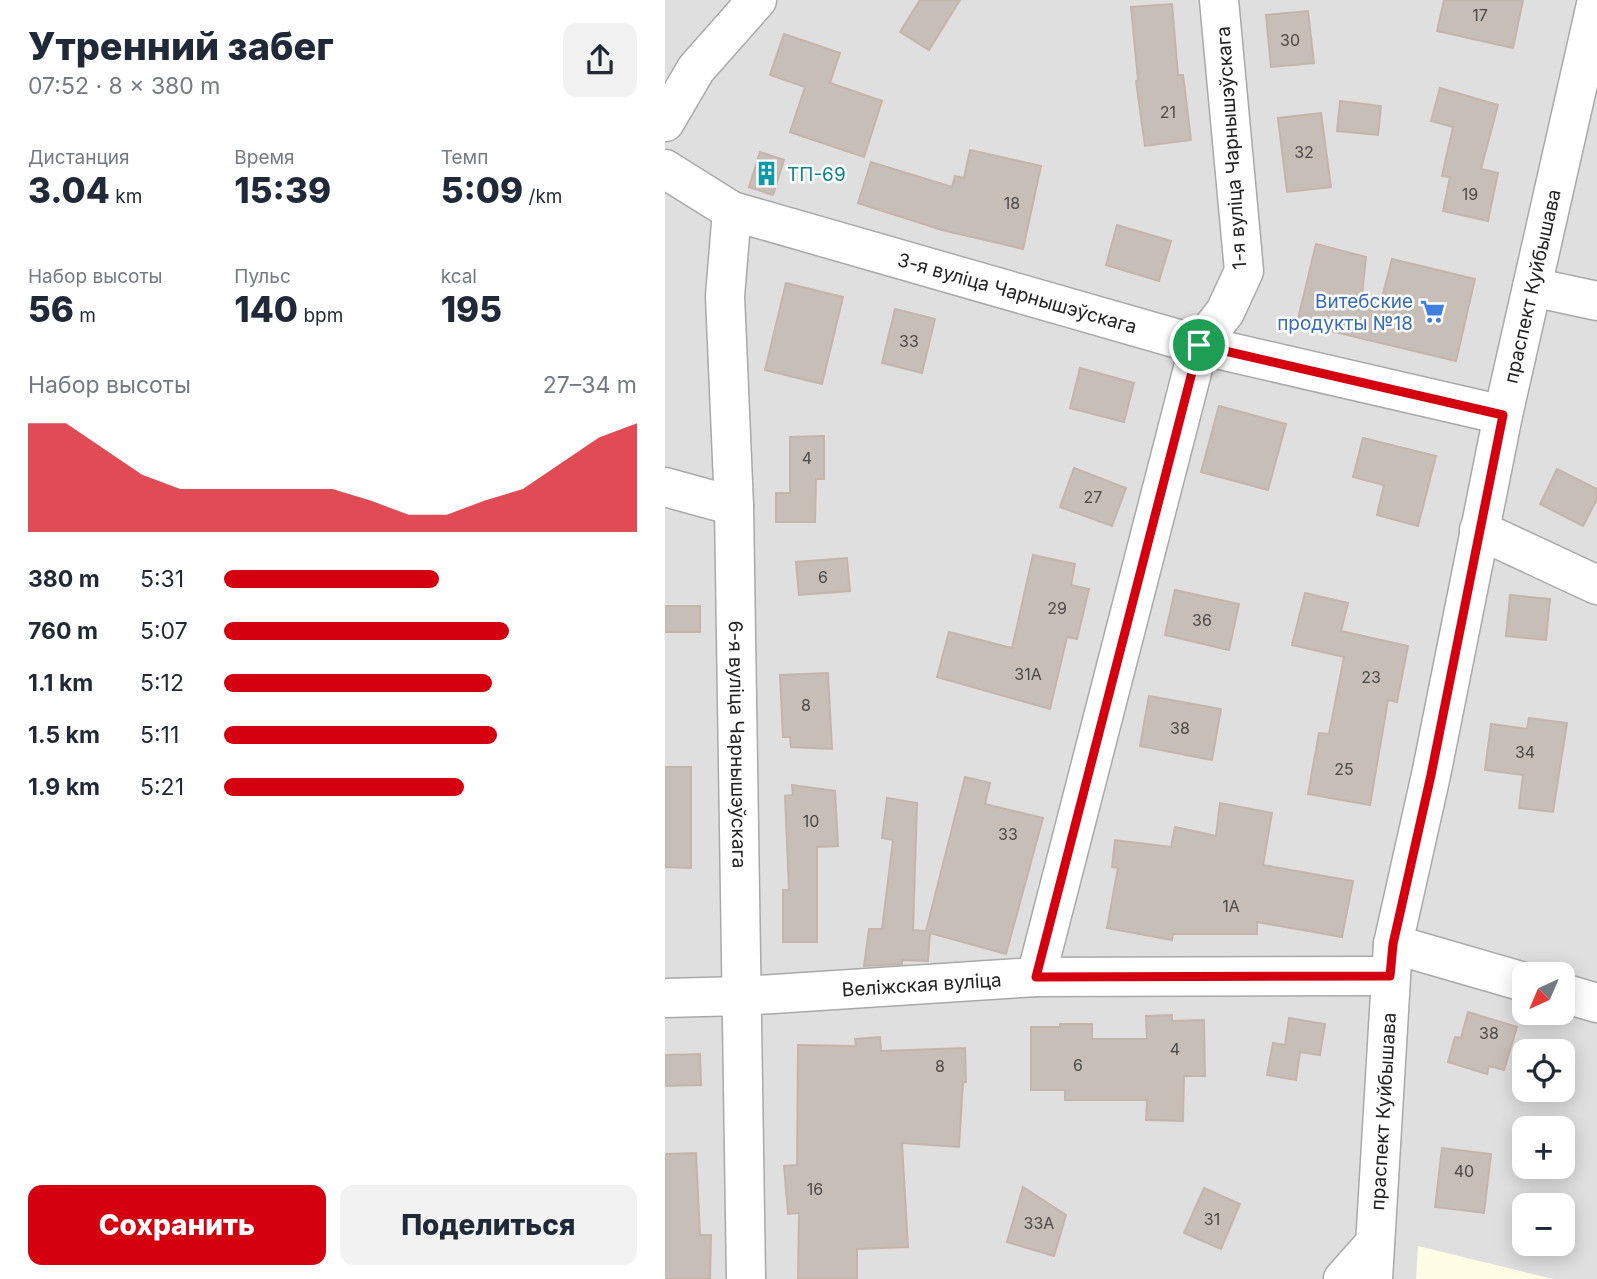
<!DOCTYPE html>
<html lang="ru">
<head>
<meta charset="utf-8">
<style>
	:root { --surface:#fff; --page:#f2f2f3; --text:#1f2937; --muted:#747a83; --accent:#d40010 }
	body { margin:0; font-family:Inter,sans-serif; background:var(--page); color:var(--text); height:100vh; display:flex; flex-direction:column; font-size:26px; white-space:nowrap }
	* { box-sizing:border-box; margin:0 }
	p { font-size:23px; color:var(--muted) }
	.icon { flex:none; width:38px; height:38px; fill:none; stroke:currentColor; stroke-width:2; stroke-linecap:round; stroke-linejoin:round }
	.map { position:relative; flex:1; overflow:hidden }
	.drawer { display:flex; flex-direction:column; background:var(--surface); width:665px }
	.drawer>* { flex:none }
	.needle { width:46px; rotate:224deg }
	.tools { position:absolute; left:847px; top:962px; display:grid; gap:14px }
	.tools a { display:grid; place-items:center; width:63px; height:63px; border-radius:14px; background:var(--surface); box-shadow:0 4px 18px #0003; font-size:35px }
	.pin { position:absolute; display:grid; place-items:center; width:60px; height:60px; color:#fff; margin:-30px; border:4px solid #fff; border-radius:50%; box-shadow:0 2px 7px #0007 }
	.round { display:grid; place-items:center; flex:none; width:74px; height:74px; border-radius:14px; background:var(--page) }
	.overview { display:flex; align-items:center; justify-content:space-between; height:119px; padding:0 28px }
	h1 { font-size:38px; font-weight:800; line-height:52px }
	.figures { display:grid; grid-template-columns:repeat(3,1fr); gap:10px; height:119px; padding:7px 28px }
	.figures div { display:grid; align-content:center }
	.figures b { font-size:35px; font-weight:800 }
	.figures small { font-size:19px; font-weight:400 }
	.figures p { font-size:19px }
	.chart { height:196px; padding:14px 28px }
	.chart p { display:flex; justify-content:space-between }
	.chart svg { width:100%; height:126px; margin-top:7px; fill:var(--accent); opacity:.7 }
	.primary-button { display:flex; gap:14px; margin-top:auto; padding:14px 28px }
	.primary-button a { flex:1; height:80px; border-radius:14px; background:var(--accent); color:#fff; font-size:28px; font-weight:800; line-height:80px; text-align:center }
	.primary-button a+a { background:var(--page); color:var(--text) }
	ul { padding:0 28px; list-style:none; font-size:23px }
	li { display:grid; grid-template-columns:112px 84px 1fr; align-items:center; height:52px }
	li i { height:18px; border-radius:9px; background:var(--accent) }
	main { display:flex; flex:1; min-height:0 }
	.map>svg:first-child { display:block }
	.residential { fill:#e0dfdf; fill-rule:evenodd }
	.education { fill:#fffde5 }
	.building { fill:#c7beb7; stroke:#c5b4aa; stroke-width:2 }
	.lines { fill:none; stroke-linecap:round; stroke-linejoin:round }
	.minor-casing { stroke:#a9a9a9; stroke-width:41 }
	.tertiary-casing { stroke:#a9a9a9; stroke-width:41 }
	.minor { stroke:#fff; stroke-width:38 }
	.tertiary { stroke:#fff; stroke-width:38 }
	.route-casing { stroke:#fff; stroke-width:14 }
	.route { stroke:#d40010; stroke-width:9 }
	.labels { text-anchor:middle; stroke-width:5; stroke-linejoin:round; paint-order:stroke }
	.number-label { font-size:16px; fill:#4b4947 }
	.street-label { font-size:19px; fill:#222; stroke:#fff }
	.culture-label { font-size:19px; fill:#0d838f; stroke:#fff; text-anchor:start }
	.shop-label { font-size:19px; fill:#366cbe; stroke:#fff; text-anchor:end }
</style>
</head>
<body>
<main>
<section class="drawer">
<div class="overview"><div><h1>Утренний забег</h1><p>07:52 · 8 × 380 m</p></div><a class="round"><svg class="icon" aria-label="share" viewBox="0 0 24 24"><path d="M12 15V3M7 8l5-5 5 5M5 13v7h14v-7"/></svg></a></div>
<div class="figures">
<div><p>Дистанция</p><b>3.04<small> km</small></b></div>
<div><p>Время</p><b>15:39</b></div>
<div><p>Темп</p><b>5:09<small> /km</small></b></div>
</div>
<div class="figures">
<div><p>Набор высоты</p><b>56<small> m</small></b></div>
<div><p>Пульс</p><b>140<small> bpm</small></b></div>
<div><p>kcal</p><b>195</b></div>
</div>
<div class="chart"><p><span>Набор высоты</span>27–34 m</p>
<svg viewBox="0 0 160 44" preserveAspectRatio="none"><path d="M0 44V6L10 6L20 15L30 24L40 29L50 29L60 29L70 29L80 29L90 33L100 38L110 38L120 33L130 29L140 20L150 11L160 6V44z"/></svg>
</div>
<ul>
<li><b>380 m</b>5:31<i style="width:52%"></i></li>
<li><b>760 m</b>5:07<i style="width:69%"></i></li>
<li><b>1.1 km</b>5:12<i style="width:65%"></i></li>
<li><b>1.5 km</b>5:11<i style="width:66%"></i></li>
<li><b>1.9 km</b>5:21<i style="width:58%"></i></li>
</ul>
<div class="primary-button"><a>Сохранить</a><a>Поделиться</a></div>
</section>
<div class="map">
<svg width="932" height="1279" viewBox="0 0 932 1279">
	<rect width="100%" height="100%" fill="#f2eee9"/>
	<!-- residential -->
	<path class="residential" d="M0,0H932V1279H0ZM859,975H898V1013H859ZM859,1052H898V1090H859ZM859,1129H898V1167H859ZM859,1206H898V1244H859Z"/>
	<!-- education -->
	<path class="education" d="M753,1246L888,1279H751Z"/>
	<!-- building -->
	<path class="building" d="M255,0H295L264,50L235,32Z
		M779,0H858L848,48L772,31Z
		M507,4L513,75H518L526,140L480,146L471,81L473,80L466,7Z
		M643,11L649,63L606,67L601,15Z
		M119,34L175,53L165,83L217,101L199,157L125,132L140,87L105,75Z
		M775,88L833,105L816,169L833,173L823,221L778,211L785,177L777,176L788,127L766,121Z
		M675,101L716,106L713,135L672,131Z
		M656,113L666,187L622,192L613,118Z
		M305,150L376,166L358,249L277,230L193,203L206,162L287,187L290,176L299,178Z
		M95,152L119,160L108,195L84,187Z
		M452,225L506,241L494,281L441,265Z
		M651,244L701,257L697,294L717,298L727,259L810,279L791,361L632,323Z
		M121,283L178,297L157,384L100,370Z
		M230,309L270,319L257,373L217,363Z
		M415,368L469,383L459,422L405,408Z
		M554,406L621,424L603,490L536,472Z
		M159,436V479H151L150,522H111V493H125V437Z
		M698,438L771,456L753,526L712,515L719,485L688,477Z
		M409,468L461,488L447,526L395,507Z
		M892,469L932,489V499L918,526L875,504Z
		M368,555L410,564L406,585L424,589L412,639L402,637L385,709L272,677L284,632L347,648Z
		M182,558L185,591L134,595L131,562Z
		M510,590L574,604L564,650L500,635Z
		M640,593L683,603L676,631L743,646L732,702L723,700L705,805L643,794L654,733L664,734L679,657L627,645Z
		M845,595L885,599L881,640L841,636Z
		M0,606H35V632H0Z
		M163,673L167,749L126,747L125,737H118L115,675Z
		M484,696L556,709L547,760L475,746Z
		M864,718L902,723L888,812L854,808L858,775L820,770L826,724L862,729Z
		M0,767H26V868L0,867Z
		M300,777L325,783L320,804L378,818L341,954L265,933L263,961L237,960V964L199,966L204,929H217L228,840L217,838L222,798L252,803L248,930L261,931Z
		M127,785L170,791L173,846L152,847V942H118V890H124L120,796L128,795Z
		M555,803L607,813L598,865L688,881L677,937L592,922V934H508L507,940L442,928L453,868L447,867L450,840L506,847L510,827L551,836Z
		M803,1012L852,1027L839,1070L824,1066L822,1074L783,1062L790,1037L796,1038Z
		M507,1015V1021L539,1020L540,1076H519L518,1121L481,1120L482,1100H400V1090H366V1027H395V1024H427V1039H482L481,1016Z
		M624,1018L660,1024L655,1055L635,1052L631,1080L602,1075L608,1043L620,1045Z
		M215,1037L216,1051L300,1048L301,1082H298L294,1147L237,1143L243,1247L192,1249V1279H133L134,1213L123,1214L119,1166L132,1165L133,1045L191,1046L190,1039Z
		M35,1054L36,1085L0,1086V1055Z
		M777,1148L826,1154L819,1213L770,1207Z
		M31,1153L35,1235H46L45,1279H0V1154Z
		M358,1187L401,1215L389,1256L342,1242Z
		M539,1188L575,1204L556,1249L519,1233Z"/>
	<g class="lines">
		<defs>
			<g id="minor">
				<path d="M0,122L31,69L92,0"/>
				<path id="s1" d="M0,169L67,211L534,345L838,415"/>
				<path id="s2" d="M67,211L60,296L69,506L81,1279"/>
				<path d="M867,287L932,301"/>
				<path d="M0,487L69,506"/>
				<path d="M814,530L932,585"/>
				<path d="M728,944L859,982"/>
				<path d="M371,977L534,345L560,312L579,271L554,0"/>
				<path d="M898,993L932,1003"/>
				<path id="s3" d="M0,998L77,996L371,977L725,976"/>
				<path d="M678,1279L710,1243"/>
			</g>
			<g id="tertiary">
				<path id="s4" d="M708,1279L728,944L766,775L838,415L932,0"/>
			</g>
		</defs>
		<!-- minor casing -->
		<use href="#minor" class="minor-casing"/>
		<!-- tertiary casing -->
		<use href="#tertiary" class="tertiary-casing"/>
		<!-- minor -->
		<use href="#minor" class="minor"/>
		<!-- tertiary -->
		<use href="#tertiary" class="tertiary"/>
	</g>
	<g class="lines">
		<defs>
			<path id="route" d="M534,345L838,415L766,775L728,944L725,976L371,977Z"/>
		</defs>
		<!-- route casing -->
		<use href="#route" class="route-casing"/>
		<!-- route -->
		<use href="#route" class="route"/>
	</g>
	<!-- icons -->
	<defs>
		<symbol id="building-bare" viewBox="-9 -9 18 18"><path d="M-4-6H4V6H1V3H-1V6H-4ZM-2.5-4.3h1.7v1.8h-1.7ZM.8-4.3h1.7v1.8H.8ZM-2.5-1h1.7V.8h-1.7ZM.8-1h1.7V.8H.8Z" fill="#0f9aa8" stroke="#fff" stroke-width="2.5" paint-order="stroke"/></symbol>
		<symbol id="supermarket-bare" viewBox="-9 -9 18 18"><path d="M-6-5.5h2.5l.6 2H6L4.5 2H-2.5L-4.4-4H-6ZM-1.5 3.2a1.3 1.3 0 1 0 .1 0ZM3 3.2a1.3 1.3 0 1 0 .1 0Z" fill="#3f7fe0" stroke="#fff" stroke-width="2.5" paint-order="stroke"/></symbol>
	</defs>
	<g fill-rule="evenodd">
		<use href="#building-bare" x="84" y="156" width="35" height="35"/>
		<use href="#supermarket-bare" x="750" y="294" width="35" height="35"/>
	</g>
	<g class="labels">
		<!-- number labels -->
		<g class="number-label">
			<text x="815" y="21">17</text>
			<text x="625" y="46">30</text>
			<text x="503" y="118">21</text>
			<text x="639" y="158">32</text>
			<text x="805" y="200">19</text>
			<text x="347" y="209">18</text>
			<text x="244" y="347">33</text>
			<text x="142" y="464">4</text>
			<text x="428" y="503">27</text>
			<text x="158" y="583">6</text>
			<text x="392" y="614">29</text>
			<text x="537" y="626">36</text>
			<text x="363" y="680">31А</text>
			<text x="706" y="683">23</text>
			<text x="141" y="711">8</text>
			<text x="515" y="734">38</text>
			<text x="860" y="758">34</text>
			<text x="679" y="775">25</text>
			<text x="146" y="827">10</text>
			<text x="343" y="840">33</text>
			<text x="566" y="912">1А</text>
			<text x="824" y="1039">38</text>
			<text x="510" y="1055">4</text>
			<text x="413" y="1071">6</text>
			<text x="275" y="1072">8</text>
			<text x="799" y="1177">40</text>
			<text x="150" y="1195">16</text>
			<text x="547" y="1225">31</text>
			<text x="374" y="1229">33А</text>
		</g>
		<!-- street labels -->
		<g class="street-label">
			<text transform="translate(566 148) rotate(-94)" y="7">1-я вуліца Чарнышэўскага</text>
			<text dy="7" stroke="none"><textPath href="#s4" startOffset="1008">праспект Куйбышава</textPath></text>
			<text dy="7" stroke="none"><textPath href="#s1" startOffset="376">3-я вуліца Чарнышэўскага</textPath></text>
			<text dy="7" stroke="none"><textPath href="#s2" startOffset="534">6-я вуліца Чарнышэўскага</textPath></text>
			<text dy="7" stroke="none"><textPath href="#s3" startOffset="257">Веліжская вуліца</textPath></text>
			<text dy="7" stroke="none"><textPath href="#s4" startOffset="168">праспект Куйбышава</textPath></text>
		</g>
		<!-- culture labels -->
		<g class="culture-label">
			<text x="122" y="181">ТП-69</text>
		</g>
		<!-- shop labels -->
		<g class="shop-label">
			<text x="748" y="308">Витебские<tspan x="748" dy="22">продукты №18</tspan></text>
		</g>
	</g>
</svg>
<div class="tools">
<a><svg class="needle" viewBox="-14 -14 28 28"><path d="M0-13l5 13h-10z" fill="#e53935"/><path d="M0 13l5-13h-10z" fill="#747a83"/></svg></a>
<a><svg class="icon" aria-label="locate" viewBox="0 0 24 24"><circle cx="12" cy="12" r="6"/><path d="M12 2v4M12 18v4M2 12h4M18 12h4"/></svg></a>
<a>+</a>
<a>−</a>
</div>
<div class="pin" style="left:534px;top:345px;background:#1e9e55"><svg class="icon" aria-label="arrive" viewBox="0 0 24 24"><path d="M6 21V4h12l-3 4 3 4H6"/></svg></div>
</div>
</main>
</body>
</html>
